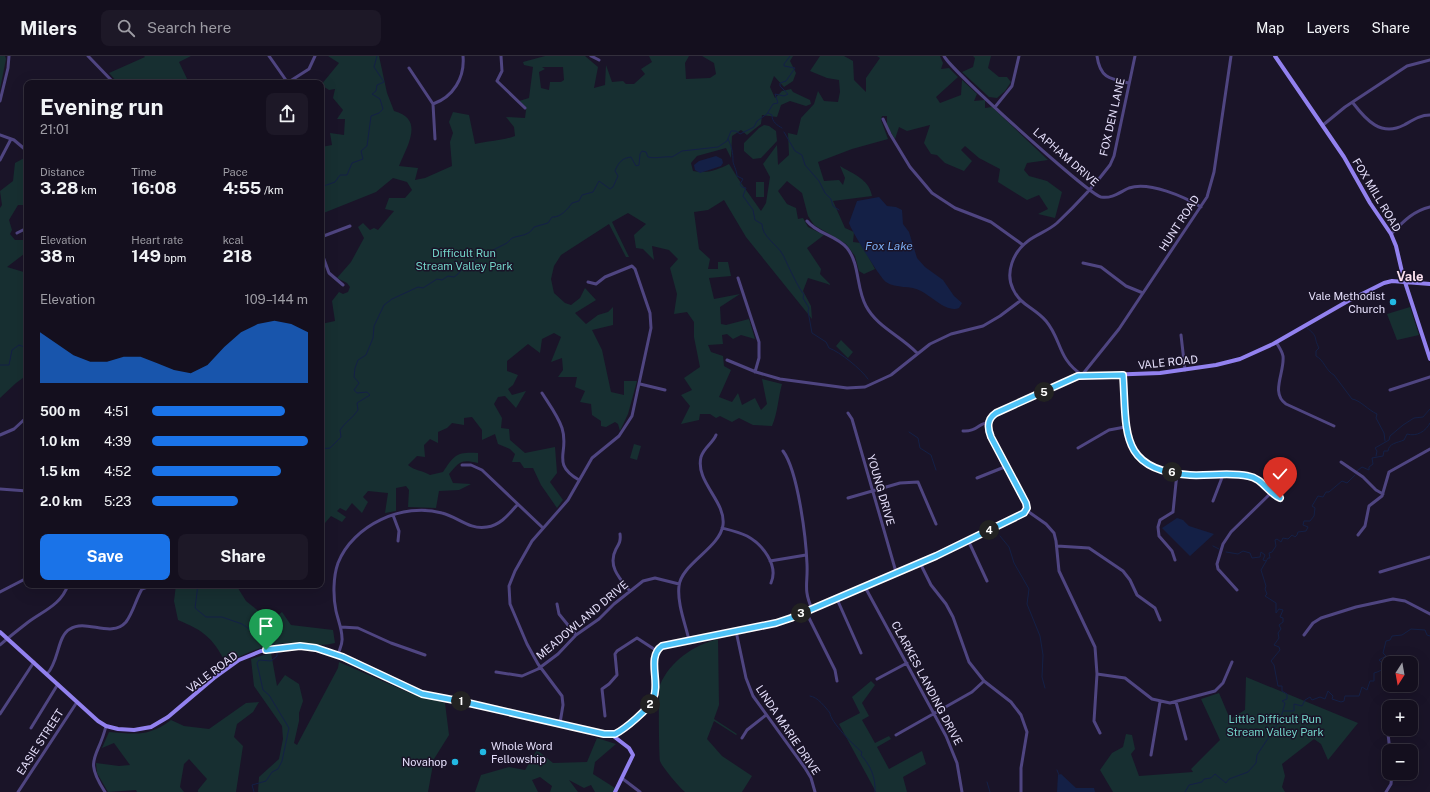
<!DOCTYPE html>
<html lang="en">
<head>
<meta charset="utf-8">
<style>
	:root { --surface:#140f1e; --page:#1d1827; --text:#f1f3f6; --muted:#9d9ca4; --line:#332f3c; --accent:#1a73e8 }
	body { margin:0; font-family:"Public Sans",sans-serif; background:var(--page); color:var(--text); height:100vh; display:flex; flex-direction:column; font-size:15px; white-space:nowrap }
	* { box-sizing:border-box; margin:0 }
	p { font-size:13px; color:var(--muted) }
	.icon { flex:none; width:22px; height:22px; fill:none; stroke:currentColor; stroke-width:2; stroke-linecap:round; stroke-linejoin:round }
	.map { position:relative; flex:1; overflow:hidden }
	.side { position:absolute; left:24px; top:24px; width:300px; height:508px; display:flex; flex-direction:column; background:var(--surface); border-radius:8px; box-shadow:0 4px 16px #0002,0 0 0 1px var(--line) }
	.side>* { flex:none }
	.needle { width:26px; rotate:191deg }
	.fabs { position:absolute; left:1382px; top:600px; display:grid; gap:8px }
	.fabs a { display:grid; place-items:center; width:36px; height:36px; border-radius:8px; background:var(--surface); box-shadow:0 4px 16px #0002,0 0 0 1px var(--line); font-size:20px }
	.pin { position:absolute; display:grid; place-items:center; width:34px; height:34px; color:#fff; margin:-41px -17px; border-radius:50% 50% 50% 0; rotate:-45deg; box-shadow:0 0 4px #0007 }
	.pin .icon { rotate:45deg }
	.km { position:absolute; width:20px; height:20px; margin:-10px; border-radius:50%; background:#222; color:#fff; font-size:11px; line-height:20px; text-align:center }
	.round { display:grid; place-items:center; flex:none; width:42px; height:42px; border-radius:8px; background:var(--page) }
	.head { display:flex; align-items:center; justify-content:space-between; height:68px; padding:0 16px }
	h1 { font-size:22px; font-weight:700; line-height:30px }
	.figures { display:grid; grid-template-columns:repeat(3,1fr); gap:6px; height:68px; padding:4px 16px }
	.figures div { display:grid; align-content:center }
	.figures b { font-size:17px; font-weight:700 }
	.figures small { font-size:11px; font-weight:400 }
	.figures p { font-size:11px }
	.chart { height:112px; padding:8px 16px }
	.chart p { display:flex; justify-content:space-between }
	.chart svg { width:100%; height:72px; margin-top:4px; fill:var(--accent); opacity:.7 }
	.primary-button { display:flex; gap:8px; margin-top:auto; padding:8px 16px }
	.primary-button a { flex:1; height:46px; border-radius:8px; background:var(--accent); color:#fff; font-size:16px; font-weight:700; line-height:46px; text-align:center }
	.primary-button a+a { background:var(--page); color:var(--text) }
	ul { padding:0 16px; list-style:none; font-size:13px }
	li { display:grid; grid-template-columns:64px 48px 1fr; align-items:center; height:30px }
	li i { height:10px; border-radius:5px; background:var(--accent) }
	header { display:flex; align-items:center; gap:24px; box-sizing:border-box; height:56px; padding:0 20px; background:var(--surface); border-bottom:1px solid var(--line) }
	header strong { font-size:19px }
	nav { display:flex; gap:22px; margin-inline-start:auto; font-size:14px }
	.search { width:280px; height:36px; background:var(--page); display:flex; align-items:center; gap:10px; box-sizing:border-box; padding:0 14px; border-radius:8px; color:var(--muted); font-size:15px }
	.map>svg:first-child { display:block }
	.green { fill:#172f31; fill-rule:evenodd }
	.water { fill:#142046 }
	.lines { fill:none; stroke-linecap:round; stroke-linejoin:round }
	.stream { stroke:#142046; stroke-width:1 }
	.street { stroke:#4f4581; stroke-width:3 }
	.secondary { stroke:#9281ef; stroke-width:4 }
	.route-casing { stroke:#fff; stroke-width:8 }
	.route { stroke:#4fc3f7; stroke-width:5 }
	.poi-dot { fill:#22b8e3; stroke:#1a1428; stroke-width:1.5 }
	.labels { text-anchor:middle; stroke-width:3; stroke-linejoin:round; paint-order:stroke }
	.street-label { font-size:11px; fill:#e5dffb; stroke:#1a1428 }
	.park-label { font-size:11px; fill:#72d3c7; stroke:#1a1428 }
	.poi-label { font-size:11px; fill:#e5dffb; stroke:#1a1428; text-anchor:end }
	.water-label { font-size:12px; font-style:italic; fill:#79a9ee; stroke:#1a1428 }
	.quarter-label { font-size:13px; font-weight:bold; fill:#fbe0ee; stroke:#1a1428 }
</style>
</head>
<body>
<header>
<strong>Milers</strong>
<div class="search"><svg class="icon" aria-label="search" viewBox="0 0 24 24"><circle cx="10" cy="10" r="6"/><path d="M15 15l6 6"/></svg>Search here</div>
<nav><a>Map</a><a>Layers</a><a>Share</a></nav>
</header>
<div class="map">
<svg width="1430" height="736" viewBox="0 0 1430 736">
	<rect width="100%" height="100%" fill="#1a1428"/>
	<!-- green -->
	<path class="green" d="M0,0H5L6,3L0,33Z
		M144,0H191L179,6L189,27H118L109,17L145,1Z
		M328,0H379L387,37L394,55C425,63 407,90 399,110L418,112L415,124L425,122L452,110L450,86L453,77L449,66L453,56L469,59L475,88C489,85 501,85 515,80L514,71L506,61L525,62L526,54L519,45L529,42L533,11L524,9L523,6L545,0H585L598,11L594,32L605,29L606,9L612,26L623,25L626,28H634L645,18L641,13L652,6L649,0H689L685,7L686,23L710,22L716,18L714,7L702,0H793L790,5L796,17L793,25L784,31L774,20L770,31L775,42L782,35L791,33L793,36L810,44L811,48L806,50L790,45L781,49L777,61L762,59L761,68L747,79L741,74L732,80L731,102L726,92L697,100L691,107L693,115C707,118 717,114 729,108L739,124L761,155L766,147L770,121L763,108L777,89L778,109L789,99L788,77L797,79L801,62L814,48L818,35L824,45L838,46L840,36L839,24L827,22L810,15L820,0H844L853,5L854,24L866,36V22L880,2L877,0H940L943,7L941,13L949,12L958,21L936,41L940,47L961,39L962,24L977,38L974,45L985,44V52L992,51L1048,104L1027,107L1024,114L1029,120L1047,125L1062,136L1055,162L1038,158L1048,153L1039,139L1027,144L998,126L1000,113L979,102L965,90L961,94L972,105L964,115L945,107L937,99L931,98L924,87L930,69L907,75L899,71L895,83L887,70V60H882L881,64L888,83L852,93L818,106L824,125L839,124L843,129L845,122L840,110C853,118 869,123 872,140L833,145L845,172L854,176L853,186L861,187L875,213L864,218L859,215L855,200L846,188L814,169L808,160L802,137L787,125L778,135L787,148L796,152L798,163L803,162L808,171L824,179L807,192L821,213L820,218L831,229L808,222L803,235L811,250L812,263L746,181L724,144L708,154L694,156L699,193L710,203L708,213H718V206H728L731,220L709,222L714,243L740,238L720,251L721,268L726,269L749,263L755,283L741,279L733,283L727,278L722,279L723,288L708,289L711,296L723,300L724,310L731,314L719,341L732,346L738,337L742,349L755,342L761,354L767,348L762,323L782,328C778,342 778,356 772,370L753,369L739,362L732,366L720,360L716,362L710,358H700L699,364L681,368L690,350L681,339L692,334L684,322L700,311L694,281V266L687,256L674,258L677,238L670,212L678,203L669,194L652,190L654,204L643,193L636,192L634,179L646,168L628,157L612,166L629,201H626L609,168L561,199L554,210L551,223L554,237L565,247L571,249L580,242L585,232L596,244L575,257L586,268L598,259L608,256L613,251V269L592,274L602,294L611,336L624,339V325H637L628,358L620,375L618,368L615,366L606,371L601,370V365L592,359L591,348L580,346L585,335L575,331L577,321H558L563,314L562,302L551,306L561,281L554,277L542,283L540,297L528,288L507,305V315L518,319L513,329L508,333L512,339L526,335L516,352L505,340L498,341L494,348L502,362L501,372L509,373L510,384L525,397L555,391L557,417L550,426L563,444L557,452L541,429L533,412H524L520,406H512L515,398L510,393L498,388L495,378L482,384V374L472,361L464,362V369L452,367L447,372L438,376V387L430,383L424,389L425,401L417,400L408,409C415,415 422,414 430,419L443,416C455,398 457,396 478,397V407C461,403 460,405 449,418L453,427L471,428L459,434L439,435L436,452L408,451L409,434L406,430L396,432V455L385,457L388,437L368,435L363,441L368,446L362,457L352,447L346,455L340,452L337,455L346,461L342,466L331,460L325,467L324,465L321,468V268L335,265L332,245L339,236L343,238L348,236L350,231L347,227L337,222L351,206L364,182L358,171L363,167L370,174L374,172L378,174L394,155L385,153L389,142H405L412,134L407,126L393,122L376,136L321,158V100L325,99L321,91L332,89L330,77L344,79L345,63H337L343,54L333,42L335,33L329,34L321,29L339,7ZM542,11H563L564,24L561,26H550L549,34L541,32L539,16L545,13Z
		M973,0H991L988,12L999,21H1007L1011,26L1005,35L997,42L989,41L962,16L973,11L975,2Z
		M764,69L769,70L776,75L777,85L761,102L753,103L744,95V87L759,72Z
		M26,101L27,155L24,149H18L9,164L12,174L10,178L15,184H27L24,177L27,175V199L24,198L7,211L27,217V319L16,327L0,342V152L2,149L0,135L13,125L15,107Z
		M756,126H764V141H756Z
		M1410,251L1419,279L1397,284L1387,258Z
		M841,284L853,296L848,302L836,290Z
		M634,388L641,390L637,404L630,402Z
		M176,529H236L246,545L271,565L282,556L291,569L333,574L335,587C320,591 304,587 288,587C264,588 247,597 226,607C212,581 204,575 178,564L174,545Z
		M718,583L719,649L714,663L737,678L736,679L714,665L707,683L722,700L752,720L742,736H685C680,732 662,711 660,705C659,698 658,633 660,629C670,605 694,589 718,583Z
		M271,597L277,630L285,619L299,628L303,645L299,657V665L294,687L297,689L338,612L339,606L412,638L445,647L449,679L434,703L428,736H258L259,721L279,703L283,683L282,670L254,630L251,603Z
		M1246,621L1358,667L1328,704L1321,688L1314,683L1282,708L1285,720L1282,731L1285,736H1113L1100,714L1112,697L1123,691L1126,678L1132,679L1135,693L1131,698L1139,720L1193,716L1191,713L1220,684L1201,643L1219,637L1230,663L1245,654Z
		M871,625L875,629L862,647L869,660L862,664L875,687L889,680L891,683L877,691L889,713L922,695L926,708L903,721L907,736H876L839,668L860,657L852,641Z
		M259,646L253,656L237,668L234,681L243,690L236,736H198V734L207,723L189,703L184,708L180,731L184,736H137L136,734L108,736L97,717L96,707L119,710L130,709L114,687L102,692L109,676C135,678 149,681 171,664L184,670L209,673L246,647Z
		M597,682L616,688L595,706L593,718L615,732L613,736H595L591,729L584,732L569,724L578,736H550L552,730L540,721L532,724L538,736H475L481,719L509,711L525,714L537,694L553,707L587,706Z"/>
	<!-- water -->
	<path class="water" d="M716,100L722,103L723,107L721,110L700,117L695,114L694,109L699,105Z
		M879,141L887,150L896,151L902,154L903,168L909,176L917,202L925,211L943,224L954,240L962,247L959,252C947,257 931,240 921,235C911,229 896,233 886,226C880,222 851,174 849,167L857,145Z
		M1177,462L1183,464L1189,470L1214,478L1190,500L1162,472Z
		M1061,718L1076,732H1094L1095,736H1057L1058,719Z"/>
	<g class="lines">
		<!-- stream -->
		<path class="stream" d="M768,57L772,59C772,66 777,69 782,72
			M784,76L795,95L802,99L805,109L819,125L825,137L831,143L833,150L839,154
			M728,83C732,91 733,97 733,105C733,108 737,115 737,120L743,123L740,128L742,131L746,132L743,140L753,154L755,164L762,168C762,181 777,188 783,199C786,205 800,236 804,238L803,242L809,252L808,255L812,277L826,286L829,292C840,296 861,313 868,323
			M321,131L335,126L340,119H347L352,107L363,103L361,95L367,90L371,60L379,57L383,53L380,43L372,38L376,35L377,29L384,26L374,11L377,0
			M1307,272C1319,281 1313,281 1319,292L1316,295V300C1324,304 1326,315 1334,319L1352,343C1360,344 1368,354 1377,358L1376,362L1384,377L1385,385
			M0,309H9L12,294L19,289L27,292
			M909,376L918,382L920,392L931,399L936,414
			M321,393L330,392L341,381L340,374C345,366 353,362 358,354L357,347L370,339L367,336L357,337L354,334L359,327L354,321L355,312L358,304L366,299L373,282L374,270L384,249L392,243L418,231L423,232L437,223L442,224L448,220L454,221L458,218L463,212L479,201L507,187L512,182C520,179 529,180 534,171L548,167L552,161C560,162 568,153 572,147L579,145L582,139L593,136L599,125L610,133L613,131L618,120L615,115C618,107 622,102 631,101L636,110L639,109L640,98L642,95L646,96L648,101C656,103 664,100 672,101L682,95L718,91L727,85L731,75H736L740,78L754,71L757,65L767,58L773,48L778,47L775,38L784,40L788,38L780,30V27L786,25L795,12L784,10V8L790,0
			M1376,400L1377,395L1375,392L1389,384L1390,380L1403,369L1414,362L1423,361L1430,353
			M1357,415L1362,411L1369,414V411L1373,408L1372,402L1383,400L1384,395H1388C1389,387 1397,387 1404,384L1407,378C1417,381 1426,375 1430,367
			M1000,480L1009,491L1014,507L1029,533L1027,548L1040,580L1043,599L1042,621L1045,632
			M1213,490L1219,493
			M1226,496L1238,498L1243,495L1250,497L1252,502L1260,501L1261,496L1265,499L1263,504L1266,505
			M198,529L195,552L206,561H222L242,568L258,579L271,585L276,592
			M810,640C818,641 825,651 830,657C830,665 854,690 862,696L861,699C870,709 876,721 875,736
			M1283,654L1285,647L1282,645L1287,643V638L1282,635V630H1278L1274,609L1271,605L1280,594L1279,591L1274,589L1279,582L1278,577L1281,573L1279,569L1283,566V562L1280,561L1283,554L1279,553L1276,557V547L1265,540L1267,538L1265,533L1266,530L1261,514L1268,502H1270L1269,497L1272,496L1276,490L1275,484L1277,483L1281,486L1283,482L1288,483L1292,479L1295,481L1297,479L1298,476L1306,475L1308,471L1303,469L1304,465H1310L1314,460L1315,452L1312,450L1318,440L1323,441L1326,436H1329L1342,425L1347,427L1355,419
			M1057,714L1059,719
			M987,726L990,736
			M254,736L252,729L266,725L272,716L278,713L282,705L289,672L269,639L263,634L257,607L259,604L271,605L277,600V595
			M1185,736L1189,729L1202,726L1204,723L1211,722L1215,718L1226,727L1229,723L1248,716L1256,707L1257,699L1280,664L1283,655H1294V648L1302,650L1305,644L1310,641L1312,644L1320,641L1325,643L1328,635L1333,640L1332,643L1341,646L1344,645L1345,640H1359L1362,631L1367,634L1370,625H1374V617C1378,616 1383,614 1385,610L1379,604L1386,600L1383,597L1386,585L1390,584L1392,580L1402,579L1411,573L1425,574L1427,579L1430,580"/>
		<!-- street -->
		<path class="street" d="M88,0L114,27
			M269,0L288,27
			M501,0L502,15L497,25L525,52
			M591,0L599,4
			M944,0C951,14 1088,138 1101,141C1112,143 1120,136 1129,132C1149,125 1185,141 1201,151
			M1097,0C1100,22 1110,23 1129,27
			M1135,0L1114,100L1110,109C1095,129 1075,150 1057,167C1048,175 1037,178 1028,185C1013,196 1005,217 1013,233C1020,249 1035,252 1046,265C1062,284 1057,302 1082,319L1119,273L1207,141L1214,116L1231,0
			M409,12L433,48L435,83
			M287,27L309,13L315,0
			M0,45L8,12L9,0
			M1353,47C1366,64 1381,81 1404,69C1413,64 1420,59 1430,59
			M433,48C453,41 465,22 463,0
			M995,51L1012,30L1019,0
			M883,63L890,78L910,111L932,137L955,152L991,166L1023,189
			M1323,69L1345,51L1407,10L1430,4
			M0,79L14,84L27,95
			M0,104L11,83
			M807,165C817,178 836,179 847,192C860,208 856,232 866,250C877,271 901,280 917,297
			M17,177L27,172
			M1391,178C1403,166 1413,155 1430,151
			M321,181L350,170
			M321,195L329,217L343,229
			M1083,207L1101,211L1126,230L1143,237
			M738,222L759,286V302L755,316
			M1181,279L1185,314
			M1276,286C1279,291 1282,295 1283,300C1285,316 1270,337 1286,348L1334,370
			M727,304L756,316L780,323L847,332L865,331L891,319L930,288L951,278L983,270L1000,260L1020,245
			M1123,319C1124,337 1123,357 1126,374C1132,408 1167,418 1197,419C1215,419 1235,417 1252,421C1264,425 1270,438 1282,442
			M640,328L665,334
			M1390,334L1430,321
			M542,337C549,348 558,360 562,372C570,396 550,407 579,424
			M848,357L852,363L896,516
			M963,375C978,376 979,366 988,367
			M0,379L14,373L27,361
			M1078,392L1109,374L1125,371
			M783,395C798,415 806,482 807,508C808,528 803,533 812,553
			M1341,406L1363,421L1376,434L1383,438
			M462,409H471L482,414L543,472
			M977,422L1007,410
			M0,433L27,435
			M848,442L900,427L918,426L936,468
			M1213,445L1223,419
			M1026,454L1046,468L1054,477L1056,485L1059,515L1095,591L1097,618L1094,665L1100,677
			M393,459L399,475L398,485
			M722,472C730,474 739,476 747,480C762,488 779,509 771,527
			M620,478C621,485 619,488 616,493C607,510 620,523 630,535
			M1358,479L1365,470L1369,450L1382,440L1389,416L1430,393
			M968,484L987,525
			M1057,490L1089,492L1123,515L1130,524L1137,539L1155,552L1160,564
			M1175,504L1172,495L1159,480L1158,471L1160,464L1173,456L1177,417
			M770,505L806,499
			M920,507L931,529L946,548L953,561L969,606L984,625L1011,646L1021,659L1027,676L1021,712V736
			M1380,516L1430,501
			M865,531L946,680L957,707L962,736
			M1237,534L1218,513L1217,508L1223,488L1231,476L1272,436
			M0,536L27,522
			M837,543L861,597
			M557,548L559,558L576,579
			M806,556L835,614L837,625
			M341,571L358,572L391,587L425,599
			M736,575L746,622L753,640L805,712L811,722L815,736
			M1304,579L1313,567L1321,562L1356,551L1393,543L1405,545L1430,558
			M689,584C685,567 677,547 679,530C681,508 720,492 723,469C726,445 695,426 701,401C704,391 713,387 716,379
			M0,589C9,581 18,574 27,567C43,555 61,549 68,529
			M338,599C339,594 343,588 342,582C342,573 338,564 336,555C333,541 333,521 338,507C353,469 403,446 442,457C458,461 469,474 487,471C501,469 509,458 518,448
			M496,616L522,620L538,613L558,598L576,579L599,563L614,548L643,525L655,522L679,528
			M47,618C59,606 57,580 70,573C86,562 111,583 126,566C133,557 136,543 142,533L153,529
			M1097,618L1125,622L1152,643L1170,647L1215,635L1223,627L1232,606
			M877,623L907,607
			M1176,646L1186,683
			M0,658L34,606
			M605,660L602,633L609,628L617,619L615,598L617,595L637,582L657,595
			M560,667L563,649L562,640L538,608L527,588L510,548L509,530L515,515L532,485L568,444L592,402L619,380L632,360L651,272L650,257L635,213L632,210L605,221L596,228L588,226
			M31,672L58,628
			M1388,678L1390,695
			M896,679L972,636L984,625
			M742,682L747,674L766,659
			M1151,699L1160,646
			M623,723L640,736
			M18,736L77,646
			M105,736C83,702 98,703 106,670
			M1386,736L1391,728L1392,717"/>
		<!-- secondary -->
		<path class="secondary" d="M1275,0L1344,101L1370,147L1391,178L1396,190L1403,220L1430,303
			M0,576L98,665L106,670L118,673L134,674L151,671L168,661L214,622L239,604L261,595L300,590L335,598L422,638L614,679C623,675 651,651 654,641C660,626 647,601 662,590L776,567L791,561L936,500L1024,457L1027,452L1026,447L989,375V364L996,357L1078,320L1160,317L1216,309L1240,303L1273,288L1348,245L1384,227L1392,225L1430,228
			M612,679L629,692L633,699L615,736"/>
	</g>
	<g class="lines">
		<defs>
			<path id="route" d="M266,594L300,590L316,592L343,601L422,638L464,646L604,678H615C625,673 649,653 653,643C661,627 646,601 662,590L776,567L791,562L936,500L1024,457L1027,452L1026,447L991,381C987,371 987,363 996,357L1078,320L1123,319C1127,374 1118,415 1190,419C1209,420 1230,416 1248,420C1262,422 1268,437 1280,442"/>
		</defs>
		<!-- route casing -->
		<use href="#route" class="route-casing"/>
		<!-- route -->
		<use href="#route" class="route"/>
	</g>
	<!-- markers -->
	<g class="poi-dot">
		<circle cx="1393" cy="246" r="4"/>
		<circle cx="483" cy="696" r="4"/>
		<circle cx="455" cy="706" r="4"/>
	</g>
	<g class="labels">
		<!-- street labels -->
		<g class="street-label">
			<text transform="translate(1112 61) rotate(-77)" y="4">FOX DEN LANE</text>
			<text transform="translate(1066 101) rotate(41)" y="4">LAPHAM DRIVE</text>
			<text transform="translate(1377 139) rotate(59)" y="4">FOX MILL ROAD</text>
			<text transform="translate(1179 167) rotate(-57)" y="4">HUNT ROAD</text>
			<text transform="translate(1168 306) rotate(-6)" y="4">VALE ROAD</text>
			<text transform="translate(881 434) rotate(74)" y="4">YOUNG DRIVE</text>
			<text transform="translate(582 564) rotate(-40)" y="4">MEADOWLAND DRIVE</text>
			<text transform="translate(212 616) rotate(-37)" y="4">VALE ROAD</text>
			<text transform="translate(927 627) rotate(62)" y="4">CLARKES LANDING DRIVE</text>
			<text transform="translate(788 674) rotate(56)" y="4">LINDA MARIE DRIVE</text>
			<text transform="translate(40 686) rotate(-57)" y="4">EASIE STREET</text>
		</g>
		<!-- park labels -->
		<g class="park-label">
			<text x="464" y="201">Difficult Run<tspan x="464" dy="13">Stream Valley Park</tspan></text>
			<text x="1275" y="667">Little Difficult Run<tspan x="1275" dy="13">Stream Valley Park</tspan></text>
		</g>
		<!-- poi labels -->
		<g class="poi-label">
			<text x="1385" y="244">Vale Methodist<tspan x="1385" dy="13">Church</tspan></text>
			<text x="491" y="694" text-anchor="start">Whole Word<tspan x="491" dy="13">Fellowship</tspan></text>
			<text x="447" y="710">Novahop</text>
		</g>
		<!-- water labels -->
		<g class="water-label">
			<text x="889" y="194">Fox Lake</text>
		</g>
		<!-- quarter labels -->
		<g class="quarter-label">
			<text x="1410" y="225">Vale</text>
		</g>
	</g>
</svg>
<div class="fabs">
<a><svg class="needle" viewBox="-14 -14 28 28"><path d="M0-13l5 13h-10z" fill="#e53935"/><path d="M0 13l5-13h-10z" fill="#9d9ca4"/></svg></a>
<a>+</a>
<a>−</a>
</div>
<div class="pin" style="left:266px;top:594px;background:#1e9e55"><svg class="icon" aria-label="arrive" viewBox="0 0 24 24"><path d="M6 21V4h12l-3 4 3 4H6"/></svg></div>
<div class="pin" style="left:1280px;top:442px;background:#d93025"><svg class="icon" aria-label="check" viewBox="0 0 24 24"><path d="M5 12l5 5 9-10"/></svg></div>
<b class="km" style="left:461px;top:645px">1</b>
<b class="km" style="left:650px;top:648px">2</b>
<b class="km" style="left:801px;top:557px">3</b>
<b class="km" style="left:989px;top:474px">4</b>
<b class="km" style="left:1044px;top:336px">5</b>
<b class="km" style="left:1172px;top:416px">6</b>
<section class="side">
<div class="head"><div><h1>Evening run</h1><p>21:01</p></div><a class="round"><svg class="icon" aria-label="share" viewBox="0 0 24 24"><path d="M12 15V3M7 8l5-5 5 5M5 13v7h14v-7"/></svg></a></div>
<div class="figures">
<div><p>Distance</p><b>3.28<small> km</small></b></div>
<div><p>Time</p><b>16:08</b></div>
<div><p>Pace</p><b>4:55<small> /km</small></b></div>
</div>
<div class="figures">
<div><p>Elevation</p><b>38<small> m</small></b></div>
<div><p>Heart rate</p><b>149<small> bpm</small></b></div>
<div><p>kcal</p><b>218</b></div>
</div>
<div class="chart"><p><span>Elevation</span>109–144 m</p>
<svg viewBox="0 0 160 44" preserveAspectRatio="none"><path d="M0 44V13L10 20L20 27L30 31L40 31L50 28L60 28L70 32L80 36L90 38L100 33L110 22L120 13L130 8L140 6L150 8L160 13V44z"/></svg>
</div>
<ul>
<li><b>500 m</b>4:51<i style="width:85%"></i></li>
<li><b>1.0 km</b>4:39<i style="width:100%"></i></li>
<li><b>1.5 km</b>4:52<i style="width:83%"></i></li>
<li><b>2.0 km</b>5:23<i style="width:55%"></i></li>
</ul>
<div class="primary-button"><a>Save</a><a>Share</a></div>
</section>
</div>
</body>
</html>
